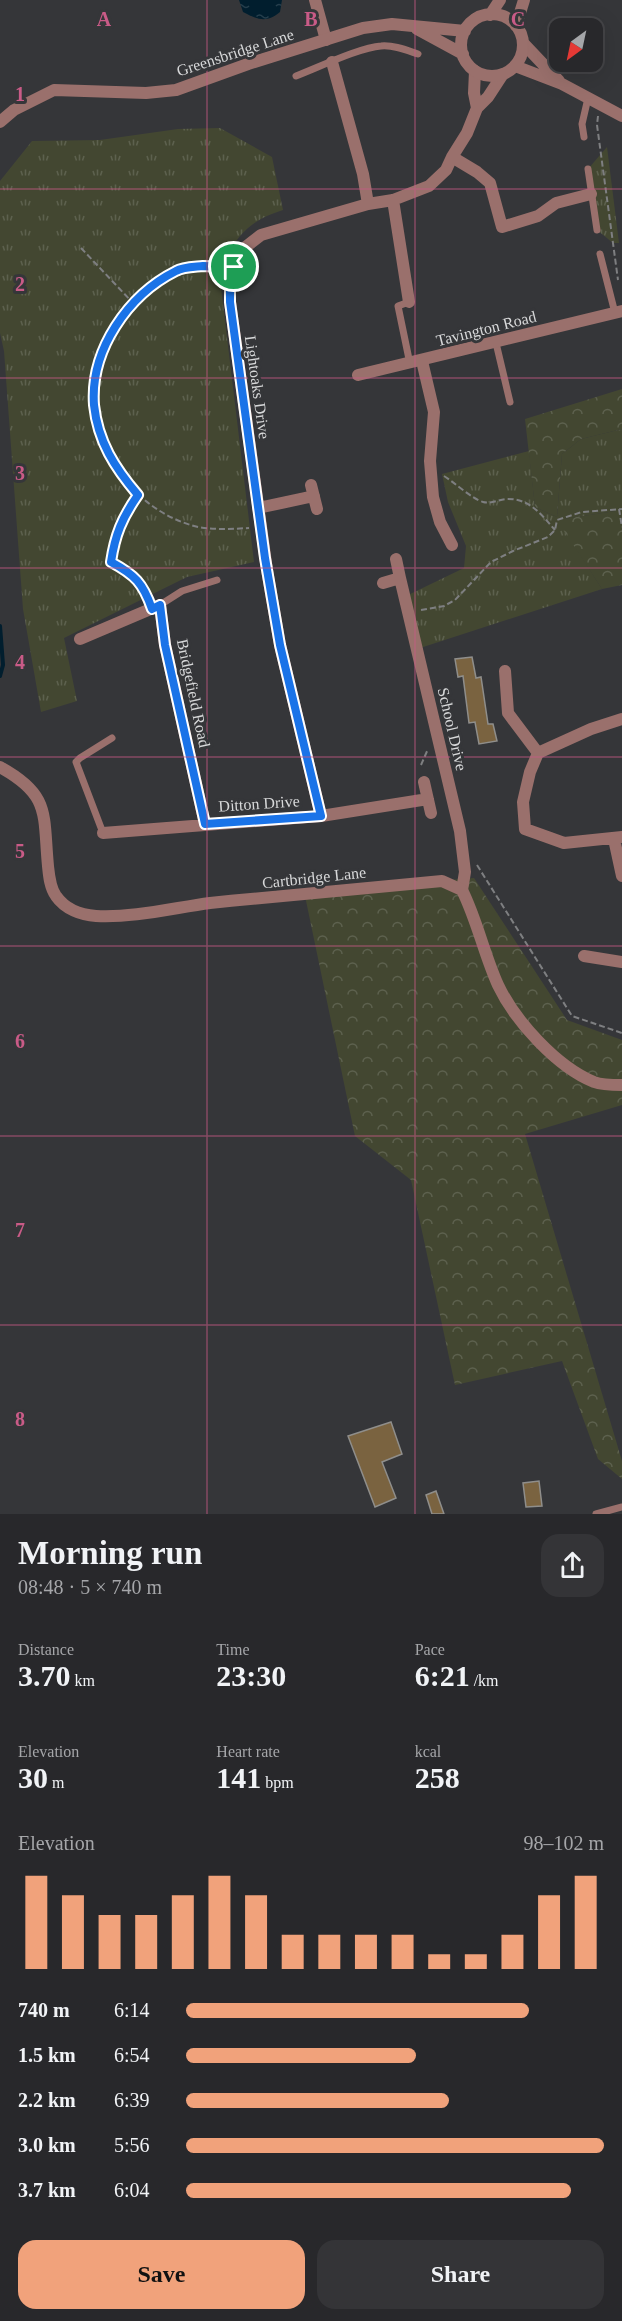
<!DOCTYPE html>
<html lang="en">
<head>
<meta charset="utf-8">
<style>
	:root { --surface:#28282b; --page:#343437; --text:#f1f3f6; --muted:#a5a6a9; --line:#444447; --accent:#f1a27b }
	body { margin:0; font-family:"Times New Roman",serif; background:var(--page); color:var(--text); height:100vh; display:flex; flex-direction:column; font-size:22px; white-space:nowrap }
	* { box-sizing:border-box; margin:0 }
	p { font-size:20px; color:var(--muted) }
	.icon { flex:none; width:33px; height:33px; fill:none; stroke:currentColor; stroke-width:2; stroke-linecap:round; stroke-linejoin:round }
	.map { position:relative; height:1514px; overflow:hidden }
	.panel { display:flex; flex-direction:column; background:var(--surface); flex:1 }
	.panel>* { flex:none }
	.needle { width:39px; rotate:213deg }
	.buttons { position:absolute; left:549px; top:18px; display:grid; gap:12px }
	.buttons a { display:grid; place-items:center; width:54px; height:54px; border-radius:12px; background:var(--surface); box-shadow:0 6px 24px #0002,0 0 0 2px var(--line); font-size:30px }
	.pin { position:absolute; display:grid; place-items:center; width:51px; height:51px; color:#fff; margin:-26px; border:3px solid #fff; border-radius:50%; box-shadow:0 2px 6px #0007 }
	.round { display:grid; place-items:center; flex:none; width:63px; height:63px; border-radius:18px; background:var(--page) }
	.headline { display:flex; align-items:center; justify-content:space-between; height:102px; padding:0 18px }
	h1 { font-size:33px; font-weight:700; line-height:45px }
	.stats { display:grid; grid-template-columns:repeat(3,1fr); gap:9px; height:102px; padding:6px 18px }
	.stats div { display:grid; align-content:center }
	.stats b { font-size:30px; font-weight:700 }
	.stats small { font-size:16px; font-weight:400 }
	.stats p { font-size:16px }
	.chart { height:168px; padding:12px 18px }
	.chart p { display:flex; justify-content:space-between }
	.chart svg { width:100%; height:108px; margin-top:6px; stroke:var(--accent); stroke-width:6 }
	.cta { display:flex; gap:12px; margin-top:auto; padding:12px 18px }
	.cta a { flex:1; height:69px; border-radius:18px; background:var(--accent); color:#111; font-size:24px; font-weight:700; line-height:69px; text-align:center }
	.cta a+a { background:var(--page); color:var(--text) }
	ul { padding:0 18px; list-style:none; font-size:20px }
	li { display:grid; grid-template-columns:96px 72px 1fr; align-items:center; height:45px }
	li i { height:15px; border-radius:8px; background:var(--accent) }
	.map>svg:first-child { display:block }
	.grass { fill:url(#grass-tufts) }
	.forest { fill:url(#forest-crowns) }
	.water { fill:url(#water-ripples) }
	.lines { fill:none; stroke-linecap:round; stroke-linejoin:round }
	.stream { stroke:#011e2e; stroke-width:4 }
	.building { fill:#7a6340; stroke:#8f8e8b; stroke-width:1.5 }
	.path { stroke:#7e7f81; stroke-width:2; stroke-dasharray:6 3; stroke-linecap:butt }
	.service { stroke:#9a706c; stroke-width:7 }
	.minor { stroke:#9a706c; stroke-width:12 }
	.tertiary { stroke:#9a706c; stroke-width:12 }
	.route-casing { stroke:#fff; stroke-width:12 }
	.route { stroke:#1a73e8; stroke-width:8 }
	.grid { fill:none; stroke:#c95b87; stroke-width:1.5; stroke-opacity:0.55 }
	.labels { text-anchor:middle; stroke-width:6; stroke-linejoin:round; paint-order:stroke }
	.street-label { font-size:16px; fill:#d7d8d9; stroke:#353639 }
	.grid-label { font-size:20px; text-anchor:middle; font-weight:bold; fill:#c95b87; stroke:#353639; stroke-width:6; stroke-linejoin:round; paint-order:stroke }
</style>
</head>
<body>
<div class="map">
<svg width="622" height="1514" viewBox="0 0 622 1514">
	<defs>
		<pattern id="grass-tufts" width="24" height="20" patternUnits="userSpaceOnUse" patternTransform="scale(1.5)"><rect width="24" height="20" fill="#434731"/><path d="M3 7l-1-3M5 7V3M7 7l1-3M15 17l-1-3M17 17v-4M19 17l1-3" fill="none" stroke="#5d614e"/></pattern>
		<pattern id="forest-crowns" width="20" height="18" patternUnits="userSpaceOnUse" patternTransform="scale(1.5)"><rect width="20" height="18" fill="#434731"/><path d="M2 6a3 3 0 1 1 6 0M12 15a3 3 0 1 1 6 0" fill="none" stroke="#5d614e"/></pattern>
		<pattern id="water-ripples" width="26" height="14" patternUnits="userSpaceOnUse" patternTransform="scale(1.5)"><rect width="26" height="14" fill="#011e2e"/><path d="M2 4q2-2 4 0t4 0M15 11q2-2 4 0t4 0" fill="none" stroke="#253e4c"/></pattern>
	</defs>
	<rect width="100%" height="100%" fill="#353639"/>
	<!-- grass -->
	<path class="grass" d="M220,128L272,157L283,210C247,221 235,238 219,271L254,562L187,577L64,638L77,701L41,712L23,609L4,351L0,333V181L32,141L100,140L178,129Z
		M607,147L619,243H613L597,230L588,169Z
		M622,429V510L558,520L602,589L417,649L404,597L464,568L466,546L448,502L442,474L529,451L535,507L557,517L562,454L581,439Z"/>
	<!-- forest -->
	<path class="forest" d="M622,389V429L581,439L562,454L557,517L535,507L525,419Z
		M622,510V585L602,589L557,520Z
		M474,878L567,1020L622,1040V1105L525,1134L622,1461V1479L598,1459L562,1361L455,1385L411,1180L355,1136L304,891Z"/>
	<!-- water -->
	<path class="water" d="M239,0H282L280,12C267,23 258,20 243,12Z"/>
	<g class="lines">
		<!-- stream -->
		<path class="stream" d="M0,626L3,665L0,676"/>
	</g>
	<!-- building -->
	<path class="building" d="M472,657L476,678L481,677L488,724H493L497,741L479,744L475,722L469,723L463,676L458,677L455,659Z
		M391,1422L402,1454L382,1462L396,1498L375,1507L348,1436Z
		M539,1481L542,1506L526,1507L523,1483Z
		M436,1491L444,1514H432L426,1495Z"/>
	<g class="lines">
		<!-- path -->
		<path class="path" d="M598,116L597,125L618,280
			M81,248L133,303
			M223,266C209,266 192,265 178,270C158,277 138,296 125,313C117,324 109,336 104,348C98,360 96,375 95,388C91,452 136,512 198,527C215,530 232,529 249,528
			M444,476C454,482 472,499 483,502C490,504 498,500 506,499C529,498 541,514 555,530
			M137,495C122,518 115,535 111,562C127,571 143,579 148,597
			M619,509L622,527
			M421,610L444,606L455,600L491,562L513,551L548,537L555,530L557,520L582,512L622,509
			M421,765L428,749
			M477,865L572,1016L622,1033"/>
		<!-- service -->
		<path class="service" d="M296,76C317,68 361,47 381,46C394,45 406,50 418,54
			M584,137L582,124L588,98
			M588,169L597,230
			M600,254L615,313
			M409,302L398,306L410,364
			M496,343L510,402
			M160,605L182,591L217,580
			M103,833L76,762L80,758L112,738
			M596,1514L622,1507"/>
		<!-- minor -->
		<path class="minor" d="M315,0L326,40
			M523,43L559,81
			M332,62L363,174L368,204
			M515,66L562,84L622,116
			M475,71L474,93L477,108
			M452,157L477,172L490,183L502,227L538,216L556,203L591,194
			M393,200L409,302
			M422,361L434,412L430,461L433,497L440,522L452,545
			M358,375L622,311
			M311,485L317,509
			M258,508L314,496
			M400,578L460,831L465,872L462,890
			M383,583L400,578L396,559
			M80,639L160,605L165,645L205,824
			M505,671L508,713L538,753
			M622,719L591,729L538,753L530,772L523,802L525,829L564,843L622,837
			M424,782L431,813
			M321,816L280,645L267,570L230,302V286L234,267L243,249L261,235L368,204L393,200L429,186L446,170L452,157L467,133L477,108L488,97L503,74
			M103,833L321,816L428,799
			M614,839L622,876
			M584,956L622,962"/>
		<!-- tertiary -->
		<path class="tertiary" d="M461 45a31 31 0 1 1 62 0a31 31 0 1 1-62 0Z
			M490,15L500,0
			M516,26L524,0
			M417,29L463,54
			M0,122L14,110L54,90L146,93L176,90L248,64L363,28L392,24L465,31
			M0,767C51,795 43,814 48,866C49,876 50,888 56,896C65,909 81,915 96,916C133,918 173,908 210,903C287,895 364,888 442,881L462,890C477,920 484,954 498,985C515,1021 557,1067 594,1082C602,1085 614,1085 622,1085"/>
	</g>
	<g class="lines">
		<defs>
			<path id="route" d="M203,266L234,267L230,286V302L265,558L280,645L321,816L205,824L165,645L160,605L152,609C143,583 135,575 111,562C115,535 122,518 138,495C115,468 98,442 94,405C90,350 128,295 176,271C183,267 194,267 203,266Z"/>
		</defs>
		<!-- route casing -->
		<use href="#route" class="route-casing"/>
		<!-- route -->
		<use href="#route" class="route"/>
	</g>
	<!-- grid -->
	<path class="grid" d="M207,0V1514M415,0V1514M0,189H622M0,378H622M0,568H622M0,757H622M0,946H622M0,1136H622M0,1325H622"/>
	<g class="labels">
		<!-- street labels -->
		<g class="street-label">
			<text transform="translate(235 52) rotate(-18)" y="6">Greensbridge Lane</text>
			<text transform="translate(486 328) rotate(-14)" y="6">Tavington Road</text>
			<text transform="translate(258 387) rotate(82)" y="6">Lightoaks Drive</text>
			<text transform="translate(194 693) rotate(78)" y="6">Bridgefield Road</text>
			<text transform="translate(453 729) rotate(77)" y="6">School Drive</text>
			<text transform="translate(259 803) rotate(-4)" y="6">Ditton Drive</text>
			<text transform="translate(314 877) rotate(-6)" y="6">Cartbridge Lane</text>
		</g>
	</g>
	<g class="grid-label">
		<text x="104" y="26">A</text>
		<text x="311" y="26">B</text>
		<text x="518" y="26">C</text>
		<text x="20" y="101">1</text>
		<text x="20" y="291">2</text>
		<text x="20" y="480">3</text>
		<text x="20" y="669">4</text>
		<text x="20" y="858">5</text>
		<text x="20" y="1048">6</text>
		<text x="20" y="1237">7</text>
		<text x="20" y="1426">8</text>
	</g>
</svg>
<div class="buttons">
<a><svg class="needle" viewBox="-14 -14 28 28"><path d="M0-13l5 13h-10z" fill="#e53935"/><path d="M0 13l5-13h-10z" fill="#a5a6a9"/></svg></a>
</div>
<div class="pin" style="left:234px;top:267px;background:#1e9e55"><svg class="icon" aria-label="arrive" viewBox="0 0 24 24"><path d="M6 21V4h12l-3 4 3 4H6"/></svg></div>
</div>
<section class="panel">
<div class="headline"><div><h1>Morning run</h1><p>08:48 · 5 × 740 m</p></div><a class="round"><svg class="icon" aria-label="share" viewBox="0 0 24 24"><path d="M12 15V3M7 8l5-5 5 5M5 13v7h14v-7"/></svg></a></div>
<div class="stats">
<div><p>Distance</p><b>3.70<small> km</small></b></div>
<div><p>Time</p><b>23:30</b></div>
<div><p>Pace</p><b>6:21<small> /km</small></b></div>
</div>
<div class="stats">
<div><p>Elevation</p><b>30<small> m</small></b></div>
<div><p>Heart rate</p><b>141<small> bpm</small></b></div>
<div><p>kcal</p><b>258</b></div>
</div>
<div class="chart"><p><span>Elevation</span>98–102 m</p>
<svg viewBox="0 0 160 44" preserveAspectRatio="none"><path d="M5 44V6M15 44V14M25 44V22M35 44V22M45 44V14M55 44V6M65 44V14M75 44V30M85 44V30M95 44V30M105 44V30M115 44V38M125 44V38M135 44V30M145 44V14M155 44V6"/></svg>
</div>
<ul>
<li><b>740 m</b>6:14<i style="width:82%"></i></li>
<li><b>1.5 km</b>6:54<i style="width:55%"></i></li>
<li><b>2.2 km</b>6:39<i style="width:63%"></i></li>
<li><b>3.0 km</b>5:56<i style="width:100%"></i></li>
<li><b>3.7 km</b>6:04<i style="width:92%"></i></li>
</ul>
<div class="cta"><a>Save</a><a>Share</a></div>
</section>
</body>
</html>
